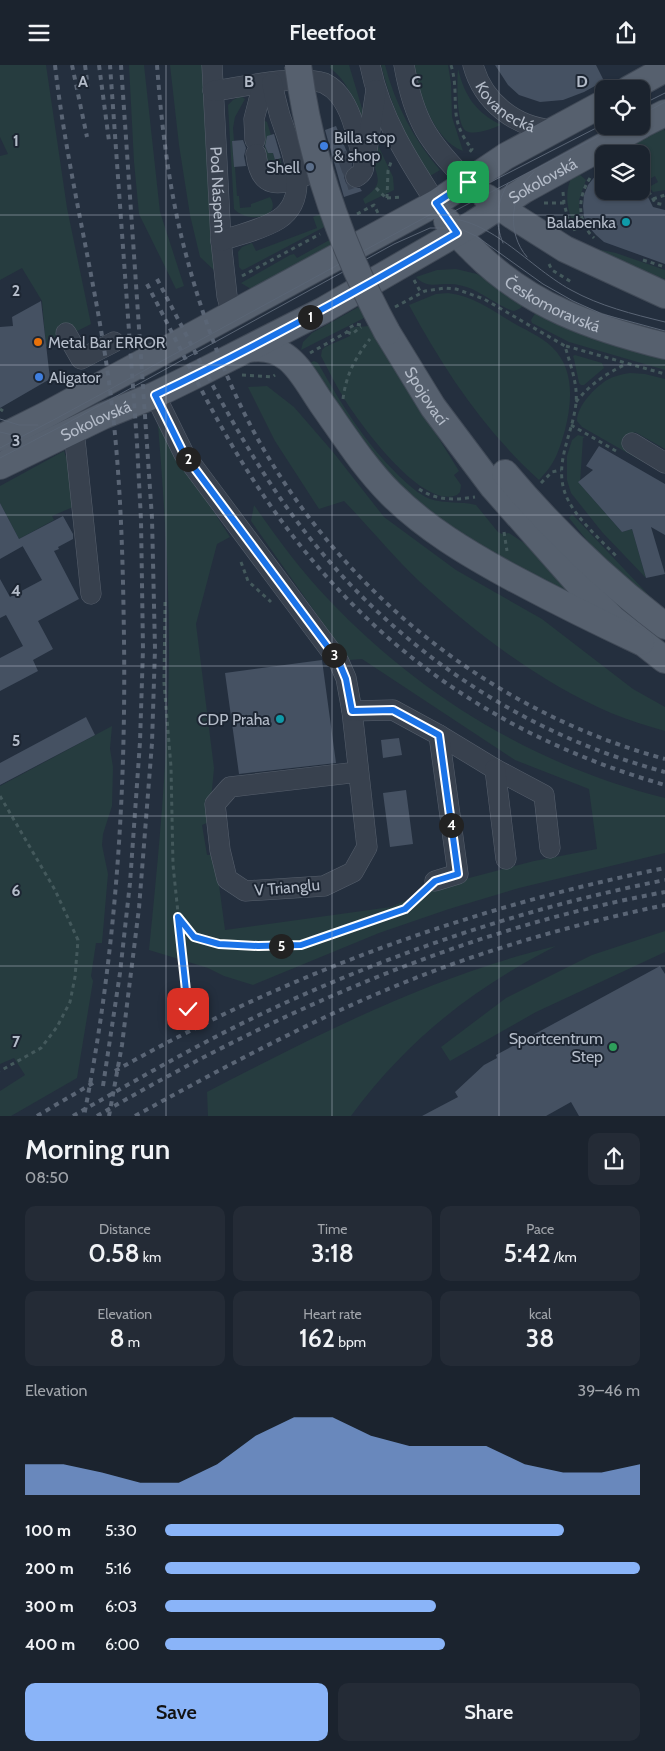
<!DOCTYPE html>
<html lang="en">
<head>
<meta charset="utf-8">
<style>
	:root { --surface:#1b232e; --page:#242b36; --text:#f1f3f6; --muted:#a0a4aa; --line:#39404a; --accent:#8ab4f8 }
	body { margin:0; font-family:Cabin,sans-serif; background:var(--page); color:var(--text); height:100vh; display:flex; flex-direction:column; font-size:19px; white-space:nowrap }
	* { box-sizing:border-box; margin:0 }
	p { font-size:16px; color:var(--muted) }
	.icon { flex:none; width:28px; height:28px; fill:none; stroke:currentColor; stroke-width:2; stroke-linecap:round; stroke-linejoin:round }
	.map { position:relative; height:1051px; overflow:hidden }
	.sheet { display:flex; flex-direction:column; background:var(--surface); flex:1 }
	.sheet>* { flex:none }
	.fabs { position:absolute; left:595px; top:15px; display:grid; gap:10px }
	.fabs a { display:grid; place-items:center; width:55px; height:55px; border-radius:10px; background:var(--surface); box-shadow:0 1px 4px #0004,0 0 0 1px var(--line); font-size:25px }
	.pin { position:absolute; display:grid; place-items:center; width:42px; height:42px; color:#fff; margin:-21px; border-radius:10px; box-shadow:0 2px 8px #0006 }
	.km { position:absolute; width:25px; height:25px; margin:-12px; border-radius:50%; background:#222; color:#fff; font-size:14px; line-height:25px; text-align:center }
	.round { display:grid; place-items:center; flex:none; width:52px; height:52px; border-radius:10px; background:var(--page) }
	.headline { display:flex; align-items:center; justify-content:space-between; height:85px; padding:0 25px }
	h1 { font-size:28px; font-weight:600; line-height:38px }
	.metrics { display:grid; grid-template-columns:repeat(3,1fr); gap:8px; height:85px; padding:5px 25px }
	.metrics div { display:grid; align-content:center; border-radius:10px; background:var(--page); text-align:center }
	.metrics b { font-size:25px; font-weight:600 }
	.metrics small { font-size:14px; font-weight:400 }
	.metrics p { font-size:14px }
	.chart { height:140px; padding:10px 25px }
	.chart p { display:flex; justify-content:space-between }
	.chart svg { width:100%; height:90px; margin-top:5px; fill:var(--accent); opacity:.7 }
	.primary-button { display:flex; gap:10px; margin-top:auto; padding:10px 25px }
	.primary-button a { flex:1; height:58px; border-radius:10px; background:var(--accent); color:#111; font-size:20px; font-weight:600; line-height:58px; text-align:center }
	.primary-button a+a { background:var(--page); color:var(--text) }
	ul { padding:0 25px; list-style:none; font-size:16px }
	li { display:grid; grid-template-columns:80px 60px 1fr; align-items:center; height:38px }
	li i { height:12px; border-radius:6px; background:var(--accent) }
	header { display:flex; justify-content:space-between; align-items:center; height:65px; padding:0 25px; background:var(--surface); font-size:22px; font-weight:600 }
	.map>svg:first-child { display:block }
	.green { fill:#263c3f }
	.building { fill:#455162 }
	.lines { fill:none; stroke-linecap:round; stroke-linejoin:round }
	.minor-tunnel { stroke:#3a4453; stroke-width:20; stroke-dasharray:20 10; stroke-linecap:butt }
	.minor-casing { stroke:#565f6c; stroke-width:21 }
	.major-casing { stroke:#414a57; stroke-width:28 }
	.path { stroke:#44595c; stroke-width:3; stroke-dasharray:4 4; stroke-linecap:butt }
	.minor { stroke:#38414e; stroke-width:20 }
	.major { stroke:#56606e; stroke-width:26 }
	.tram { stroke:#5a6575; stroke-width:1 }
	.rail { stroke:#5a6575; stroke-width:4; stroke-dasharray:5 5; stroke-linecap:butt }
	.major-bridge-casing { stroke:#414a57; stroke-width:28; stroke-linecap:butt }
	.major-bridge { stroke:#56606e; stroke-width:26 }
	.route-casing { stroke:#fff; stroke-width:10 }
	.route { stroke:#1a73e8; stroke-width:6 }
	.grid { fill:none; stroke:#b4bcc9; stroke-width:1; stroke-opacity:0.55 }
	.shop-dot { fill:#3f7fe0; stroke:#1d2633; stroke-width:2 }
	.service-dot { fill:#5c6f8a; stroke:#1d2633; stroke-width:2 }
	.culture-dot { fill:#0f9aa8; stroke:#1d2633; stroke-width:2 }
	.food-dot { fill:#e8710a; stroke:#1d2633; stroke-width:2 }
	.leisure-dot { fill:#2e9e5b; stroke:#1d2633; stroke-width:2 }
	.labels { text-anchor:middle; stroke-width:4; stroke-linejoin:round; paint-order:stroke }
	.street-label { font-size:16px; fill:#b4bcc9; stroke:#1d2633 }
	.poi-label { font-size:16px; fill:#b4bcc9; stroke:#1d2633; text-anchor:end }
	.grid-label { font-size:16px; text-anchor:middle; font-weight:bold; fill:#b4bcc9; stroke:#1d2633; stroke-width:4; stroke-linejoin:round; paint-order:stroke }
</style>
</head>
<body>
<header><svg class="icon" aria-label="menu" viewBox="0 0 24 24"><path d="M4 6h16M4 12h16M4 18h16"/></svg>Fleetfoot<svg class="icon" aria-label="share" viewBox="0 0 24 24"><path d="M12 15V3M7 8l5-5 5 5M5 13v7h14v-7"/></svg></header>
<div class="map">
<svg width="665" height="1051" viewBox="0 0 665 1051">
	<rect width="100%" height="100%" fill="#242f3e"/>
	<!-- green -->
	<path class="green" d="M0,0H46L67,143L91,259L46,282L42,236L22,203L0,215V91L8,89L0,72Z
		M129,0H144L160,147L184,221L176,224L139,149L134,97Z
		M170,0H202L215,206L200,192L190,150L179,80Z
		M330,0H349L364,50L362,59C354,37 349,17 330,3Z
		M381,0H385C395,39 414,75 440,105L430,111C406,77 391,39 381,0Z
		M414,0H448L451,18L452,52L463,86C433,75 419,28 414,0Z
		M458,4C465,32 476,47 501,60C493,63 475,71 466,66C456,60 457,15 458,4Z
		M241,31L245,34L235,52L233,63L234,76H232L234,101L235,102L237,131H239L240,143L251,142V139L270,132C283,153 248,159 234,144L228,40L233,35Z
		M263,55L267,57L271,70L267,72L275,94L280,93L282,100L279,108L269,109L265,88Z
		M662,62L665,66V125L653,127L649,122L658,117L655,111L646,116L641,107V89H633L637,76Z
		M375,74L393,112L394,125L365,139L363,134C387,117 375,113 373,91C373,85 374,79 375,74Z
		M579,109L586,115L579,135L580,157L574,159C567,146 564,126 572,112Z
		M323,148L328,160L245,204L242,205L239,202L238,187L242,182L252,178L256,186L317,163L313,152Z
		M333,173L337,184L251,224L241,218L290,190L294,189L297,193Z
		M580,177L596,184L616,188L665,205V214L643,207Z
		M456,204L477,209L524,240C521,243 518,245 514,246C508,246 481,228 472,224C465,221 457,219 449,219C436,219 426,223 416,212L437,205Z
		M448,228C472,231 489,243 510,256C523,264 541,271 552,282C575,304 572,337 565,365C559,386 555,399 539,415C484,365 444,305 409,240L436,229Z
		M362,240L368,251L301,285L303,277L312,268Z
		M536,247L665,292V305L569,277L532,258L531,255Z
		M372,259L402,314L459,406L454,410L461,420L460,427L457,430C422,445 361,360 345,335C336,321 329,306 321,291L322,285L325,282L350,271V264C359,259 363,264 372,259Z
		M575,290L602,298L604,303L584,320H581L579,318L574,294L573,291Z
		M314,296L318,298C341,339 365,378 399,411C409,420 418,429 430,434C445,439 461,436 476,440L498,467L502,469L509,468L530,482L566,523L564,528L475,481L400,425L307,299Z
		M630,308L645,309L665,314V384L635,367L628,380L648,392L645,398L582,362L577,356C577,341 594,323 607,315C614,311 622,309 630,308Z
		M267,321L294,342L333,387L384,452L456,505L542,554L633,624L665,642V666C647,661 628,655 611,648C541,618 475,568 420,517C393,491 370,463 344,436L319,444L275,376L248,322Z
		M158,360L230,472L217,479L196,559L214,703L209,757L202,760L207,790H215L225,865L391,842L435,822L534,796L597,784L589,724L515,695L362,594L349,595L251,456L254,440C277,473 301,506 329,535C420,631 536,701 665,733V788L519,823L449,844L379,868L253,920L224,911L208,903L149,885C159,785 169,683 169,583C169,508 164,434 158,360Z
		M578,370L585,372L583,373L580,419L622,467L632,464L646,513L602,467L571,428L567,415V391L572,375Z
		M64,386L68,398L73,442L52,451L54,455L19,474L0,438V421Z
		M572,449L659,541L602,494L569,453Z
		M112,661L110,684L113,702L112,741L103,769L102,780L108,809L102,878H96L91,911L93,916L77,1013L11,1051H0V1026L25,1010L14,993L0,999V721Z
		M665,866V887L536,947L450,996L441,982L506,933L592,890Z
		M556,881C472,924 407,975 351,1051H208L207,1027C319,969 434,910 556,881Z"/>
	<!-- building -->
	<path class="building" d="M495,0H596L604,16L584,27L563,35L540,37L519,30L508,20Z
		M336,61L352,99L345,107L344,112L346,118L351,123H360L362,126L344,132L325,65Z
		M274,69L281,93L275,95L273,88H268L265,81L267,71Z
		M243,75L246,83L244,91L246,101L234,102L232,76Z
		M604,100V126H645L653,142L665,145V199L604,177L596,170L589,162L584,152L583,141L584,130L588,120Z
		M41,236L50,314L0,343V262L13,261L12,252Z
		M599,381L665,419V470L651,462L665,509L646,513L632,464L622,467L578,417L593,405L586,401Z
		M0,438L19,474L63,451L73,469V474L58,482L59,484L54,486L79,534L38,556L53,584L33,595L38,606L0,626V593L23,581L6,550L0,553V514L10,532L42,515L22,480L23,481L0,494Z
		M322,595L336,698L239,709L225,608Z
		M86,652L95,670L0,720V698Z
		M399,673L402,690L383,693L381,675Z
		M406,725L413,779L390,782L383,728Z
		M660,901L665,909V1051H579L571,1037L546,1051H422L458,1032L455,1027L484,1000L497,993L496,990Z"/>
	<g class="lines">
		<!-- minor-tunnel -->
		<path class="minor-tunnel" d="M311,109L350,95
			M317,125L356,112"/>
		<defs>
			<g id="minor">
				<path id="s1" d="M212,0L221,176L227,231L232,249"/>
				<path d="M370,0C380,51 408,95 436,138"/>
				<path d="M404,0C414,56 428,77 468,117"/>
				<path id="s2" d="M473,0C483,37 515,62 553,65"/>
				<path d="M213,26C242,22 297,9 324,18C330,21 335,25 339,30C353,47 357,74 363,95C365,103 363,108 356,112"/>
				<path d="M255,75L254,54L263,19"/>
				<path d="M256,89C260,125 278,121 307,110"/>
				<path d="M366,92L376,25"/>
				<path d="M221,176C240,169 262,165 279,154C313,131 290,81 280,51C277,40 274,29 272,18"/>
				<path d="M66,268L81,294L114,277"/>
				<path d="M155,330L184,389L339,597L346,613L352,646L367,782L353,807L324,821L245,826L227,814L220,785L215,739L230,722L358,707"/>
				<path d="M74,365L91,529"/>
				<path d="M632,378L665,398"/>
				<path d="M352,646L393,645L439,670L495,704L544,730L550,783"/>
				<path d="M495,704L506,794"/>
				<path d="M435,816L458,809L439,670"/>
			</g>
			<g id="major">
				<path d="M629,24L665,4"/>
				<path d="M641,60L665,48"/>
				<path d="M486,132L513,151L565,184L665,230"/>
				<path id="s3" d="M447,156C455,168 465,177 475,187C529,241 593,263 665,281"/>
				<path id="s4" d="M387,267L433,342L493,422L584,525L613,554L665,595"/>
				<path d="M249,284C290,278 302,310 322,339C344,370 364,402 391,429C425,463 467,488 509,511C552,534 596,556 641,577"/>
				<path d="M0,373L46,350L436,138L506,91L604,38"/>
				<path id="s5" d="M0,401L103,351L155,330L200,308L322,246L474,158L524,125L640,61"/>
				<path d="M505,408C553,465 606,516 665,561"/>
			</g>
		</defs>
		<!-- minor casing -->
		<use href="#minor" class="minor-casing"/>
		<!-- major casing -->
		<use href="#major" class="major-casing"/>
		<!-- path -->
		<path class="path" d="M451,0C461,34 446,52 472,84L468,89
			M641,112L655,138L665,140
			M590,113C577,133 577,157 594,173
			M376,123L386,133
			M563,127L564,138L570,162
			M387,133L401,132
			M387,133L388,106L391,97
			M653,134L665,130
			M544,138H564
			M357,149L374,140L378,148
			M573,165L584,160
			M643,195L665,202
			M549,199L552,205L573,218
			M242,211L320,169
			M414,215L421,228
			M395,242L425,226L445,223L456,224L484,234L565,281C570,299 578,319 576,338C573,368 554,397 565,428C573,451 601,475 618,493
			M347,267L352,269L361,262
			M566,281L665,309
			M310,288L347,267L349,263L356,259L361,260
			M242,310L272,312L275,310
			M343,334C346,310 355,293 370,274
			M576,337C590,319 606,309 626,299
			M0,344L3,346
			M571,360L616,386
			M541,418L552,407L561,405
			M419,424C437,436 455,435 475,432
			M504,467L507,486
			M241,497L248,516L271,537
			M165,537L164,618L171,702L173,800L188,944
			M0,731L55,825L78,875L75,912L70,937L57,962L41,983L0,1006
			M178,852L194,872L219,879L258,881L301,880L405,844L423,827"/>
		<!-- minor -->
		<use href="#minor" class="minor"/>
		<!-- major -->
		<use href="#major" class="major"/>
		<!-- tram -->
		<path class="tram" d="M641,40L665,28
			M641,50L665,37
			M443,152L618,61
			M427,154C484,143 525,200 571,225C600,241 632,249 665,257
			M503,178C494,157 497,137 508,118
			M527,192C506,168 510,128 534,107
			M0,354L19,360H38
			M0,367L21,372
			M0,383L59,352L477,124L604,59
			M0,393L60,362L394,179L430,163H448L463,165L476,171L543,219L573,236L602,249L665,266"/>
		<!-- rail -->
		<path class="rail" d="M55,0C68,115 99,227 112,341C121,419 123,497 124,575C126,735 115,894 84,1051
			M72,0L87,72
			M85,0L88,23
			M99,0L109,76
			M157,0C162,66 170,133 188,197C205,261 231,328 264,385C352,536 497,648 665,694
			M157,214C201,297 242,384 299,459C390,580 519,668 665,707
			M147,219C179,280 209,344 245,402C346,564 481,667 665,720
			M115,1006C286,909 472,842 665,803
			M103,1021L120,908L130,818L140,677L143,584L141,455L137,378L110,0
			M37,1051L93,1018
			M73,1051C143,1011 214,970 287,937C409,882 534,841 665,815
			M97,1051C274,948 463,864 665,827
			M109,1051L122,980L139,843L152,678L155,584L152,453L121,0
			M135,1051C217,1006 300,961 386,925C476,887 570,860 665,840"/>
		<defs>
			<path id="major-bridge" d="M298,0C310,94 342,184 387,267"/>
		</defs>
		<!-- major-bridge casing -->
		<use href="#major-bridge" class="major-bridge-casing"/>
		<!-- major-bridge -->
		<use href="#major-bridge" class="major-bridge"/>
	</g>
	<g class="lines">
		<defs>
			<path id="route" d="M188,944L178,852L194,872L219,879L258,881L301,880L405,844L435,816L458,809L439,670L393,645L352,646L346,614L339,597L184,389L155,330C258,281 358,226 457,168L436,138L468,117"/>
		</defs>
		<!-- route casing -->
		<use href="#route" class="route-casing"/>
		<!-- route -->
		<use href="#route" class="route"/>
	</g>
	<!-- grid -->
	<path class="grid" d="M166,0V1051M332,0V1051M499,0V1051M0,150H665M0,300H665M0,450H665M0,601H665M0,751H665M0,901H665"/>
	<!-- markers -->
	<g class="shop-dot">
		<circle cx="324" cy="81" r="5"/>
		<circle cx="39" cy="312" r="5"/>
	</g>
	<circle class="service-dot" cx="310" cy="102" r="5"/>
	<g class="culture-dot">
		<circle cx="626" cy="157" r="5"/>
		<circle cx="280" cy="654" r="5"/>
	</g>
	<circle class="food-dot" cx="38" cy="277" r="5"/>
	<circle class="leisure-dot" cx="613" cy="982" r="5"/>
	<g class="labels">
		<!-- street labels -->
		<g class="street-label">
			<text dy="6" stroke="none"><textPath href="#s2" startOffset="55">Kovanecká</textPath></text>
			<text dy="6" stroke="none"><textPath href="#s5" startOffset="614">Sokolovská</textPath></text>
			<text dy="6" stroke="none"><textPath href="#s1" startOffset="125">Pod Náspem</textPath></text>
			<text dy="6" stroke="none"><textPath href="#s3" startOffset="136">Českomoravská</textPath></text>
			<text dy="6" stroke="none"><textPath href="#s4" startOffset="75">Spojovací</textPath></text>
			<text dy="6" stroke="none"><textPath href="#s5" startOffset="106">Sokolovská</textPath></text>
			<text transform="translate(287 822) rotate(-5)" y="6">V Trianglu</text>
		</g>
		<!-- poi labels -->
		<g class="poi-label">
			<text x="334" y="78" text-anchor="start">Billa stop<tspan x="334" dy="18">&amp; shop</tspan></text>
			<text x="300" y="108">Shell</text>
			<text x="616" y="163">Balabenka</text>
			<text x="48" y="283" text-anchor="start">Metal Bar ERROR</text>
			<text x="49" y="318" text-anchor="start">Aligator</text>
			<text x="270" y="660">CDP Praha</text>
			<text x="603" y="979">Sportcentrum<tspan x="603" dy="18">Step</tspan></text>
		</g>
	</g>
	<g class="grid-label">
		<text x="83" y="22">A</text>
		<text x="249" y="22">B</text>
		<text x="416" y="22">C</text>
		<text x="582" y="22">D</text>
		<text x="16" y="81">1</text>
		<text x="16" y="231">2</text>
		<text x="16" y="381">3</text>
		<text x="16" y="531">4</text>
		<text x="16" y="681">5</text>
		<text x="16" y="831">6</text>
		<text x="16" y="982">7</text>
	</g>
</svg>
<div class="fabs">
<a><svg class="icon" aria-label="locate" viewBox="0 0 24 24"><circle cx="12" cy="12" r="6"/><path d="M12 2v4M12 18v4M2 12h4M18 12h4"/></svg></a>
<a><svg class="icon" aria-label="layers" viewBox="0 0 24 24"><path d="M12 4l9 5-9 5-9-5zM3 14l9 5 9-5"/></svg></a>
</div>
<div class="pin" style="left:468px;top:117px;background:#1e9e55"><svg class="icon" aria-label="arrive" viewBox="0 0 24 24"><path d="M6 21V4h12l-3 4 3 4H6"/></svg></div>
<div class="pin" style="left:188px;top:944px;background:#d93025"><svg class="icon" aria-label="check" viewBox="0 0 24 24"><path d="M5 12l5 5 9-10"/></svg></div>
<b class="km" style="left:310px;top:252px">1</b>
<b class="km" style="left:188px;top:394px">2</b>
<b class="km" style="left:334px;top:590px">3</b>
<b class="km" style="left:451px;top:760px">4</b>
<b class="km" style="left:281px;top:881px">5</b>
</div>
<section class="sheet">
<div class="headline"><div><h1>Morning run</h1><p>08:50</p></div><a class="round"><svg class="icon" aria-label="share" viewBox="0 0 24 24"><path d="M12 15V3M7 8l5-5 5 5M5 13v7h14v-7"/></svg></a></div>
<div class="metrics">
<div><p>Distance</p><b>0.58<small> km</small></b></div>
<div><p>Time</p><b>3:18</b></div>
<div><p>Pace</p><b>5:42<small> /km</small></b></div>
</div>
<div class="metrics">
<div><p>Elevation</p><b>8<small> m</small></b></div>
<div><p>Heart rate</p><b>162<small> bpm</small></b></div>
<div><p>kcal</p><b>38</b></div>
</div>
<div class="chart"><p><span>Elevation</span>39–46 m</p>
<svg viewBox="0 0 160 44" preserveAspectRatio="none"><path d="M0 44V29L10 29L20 33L30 38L40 38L50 29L60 15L70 6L80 6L90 15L100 20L110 20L120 20L130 29L140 33L150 33L160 29V44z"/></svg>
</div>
<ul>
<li><b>100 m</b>5:30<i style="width:84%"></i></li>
<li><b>200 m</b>5:16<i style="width:100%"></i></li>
<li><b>300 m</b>6:03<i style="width:57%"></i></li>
<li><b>400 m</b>6:00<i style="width:59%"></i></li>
</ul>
<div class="primary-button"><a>Save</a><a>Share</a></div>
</section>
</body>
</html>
